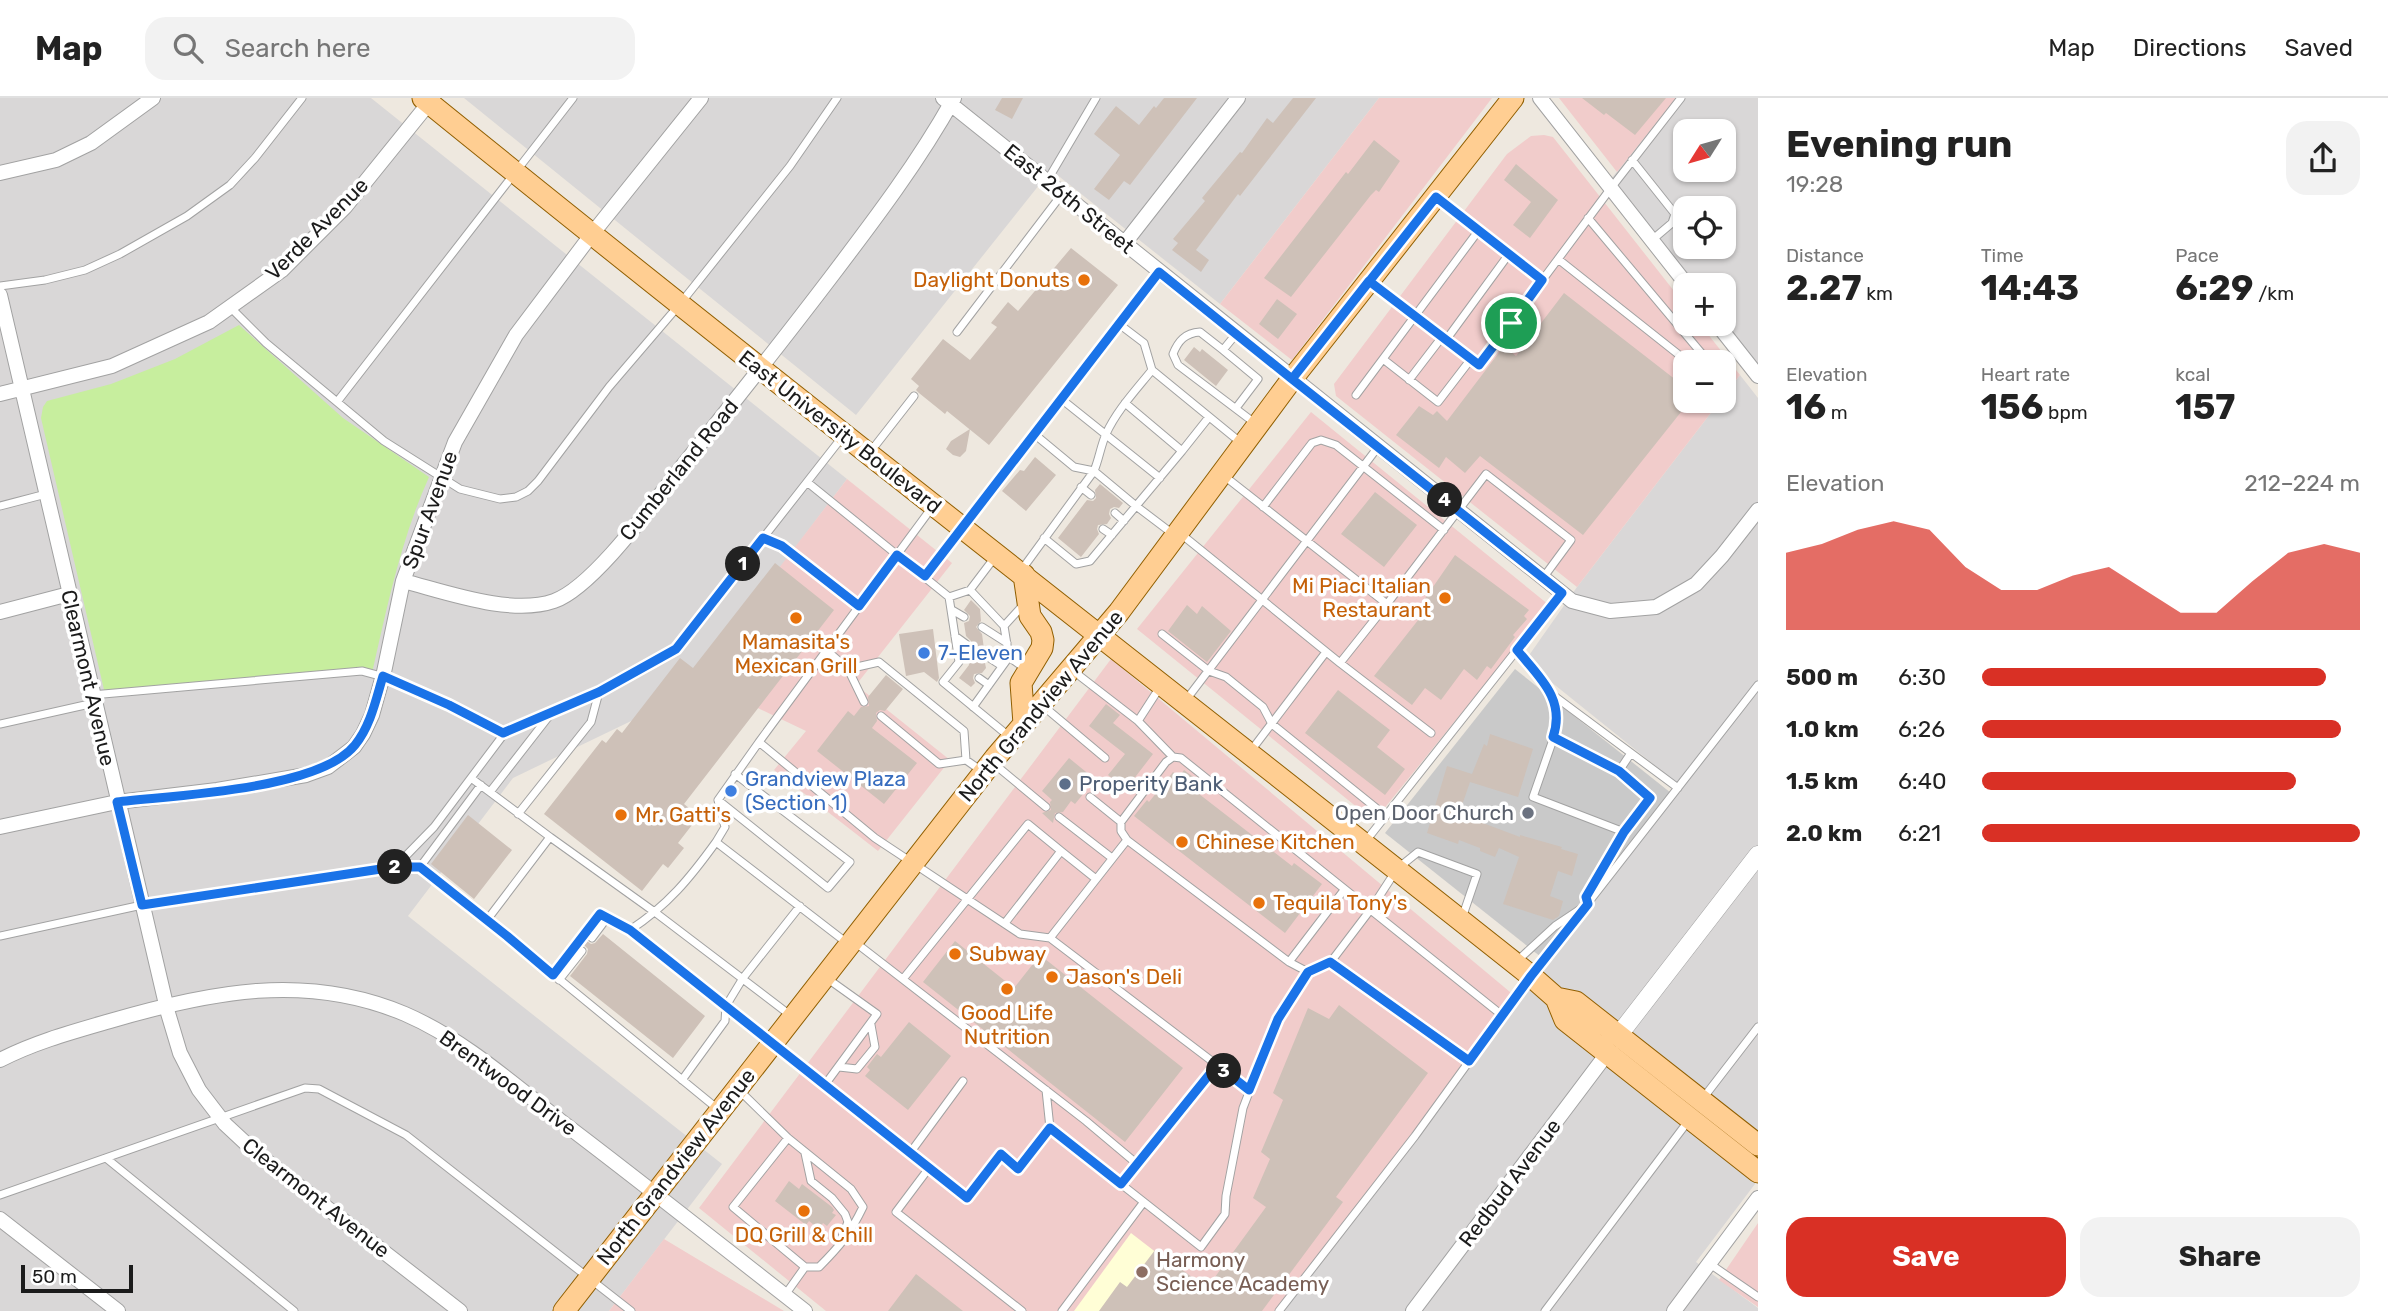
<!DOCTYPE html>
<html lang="en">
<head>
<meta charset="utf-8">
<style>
	:root { --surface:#fff; --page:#f2f2f2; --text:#222; --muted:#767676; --line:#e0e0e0; --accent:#d93025 }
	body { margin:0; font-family:Rubik,sans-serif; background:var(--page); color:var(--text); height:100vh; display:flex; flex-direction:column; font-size:26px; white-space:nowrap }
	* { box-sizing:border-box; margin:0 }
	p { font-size:23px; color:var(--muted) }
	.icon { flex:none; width:38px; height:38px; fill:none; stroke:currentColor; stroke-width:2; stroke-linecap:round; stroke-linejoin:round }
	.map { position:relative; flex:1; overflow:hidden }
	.side { display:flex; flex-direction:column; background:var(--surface); width:630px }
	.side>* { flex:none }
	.needle { width:46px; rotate:233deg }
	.tools { position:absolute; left:1673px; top:21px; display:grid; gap:14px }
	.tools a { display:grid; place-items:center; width:63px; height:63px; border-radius:14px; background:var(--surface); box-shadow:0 2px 5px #0004; font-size:35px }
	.scale { position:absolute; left:21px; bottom:18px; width:112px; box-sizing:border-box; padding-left:7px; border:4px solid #1b1b1b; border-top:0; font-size:19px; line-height:24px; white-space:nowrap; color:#1b1b1b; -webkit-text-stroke:5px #fff; paint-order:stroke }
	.pin { position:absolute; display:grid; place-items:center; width:60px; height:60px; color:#fff; margin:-30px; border:4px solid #fff; border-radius:50%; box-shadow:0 2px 7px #0007 }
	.km { position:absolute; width:35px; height:35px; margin:-18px; border-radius:50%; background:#222; color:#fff; font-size:19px; line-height:35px; text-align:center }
	.round { display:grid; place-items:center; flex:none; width:74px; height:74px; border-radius:21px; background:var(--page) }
	.overview { display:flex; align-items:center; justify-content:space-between; height:119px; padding:0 28px }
	h1 { font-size:38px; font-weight:700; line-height:52px }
	.stats { display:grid; grid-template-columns:repeat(3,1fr); gap:10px; height:119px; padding:7px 28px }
	.stats div { display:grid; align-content:center }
	.stats b { font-size:35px; font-weight:700 }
	.stats small { font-size:19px; font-weight:400 }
	.stats p { font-size:19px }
	.chart { height:196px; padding:14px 28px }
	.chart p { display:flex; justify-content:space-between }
	.chart svg { width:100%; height:126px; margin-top:7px; fill:var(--accent); opacity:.7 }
	.cta { display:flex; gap:14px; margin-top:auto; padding:14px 28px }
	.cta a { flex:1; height:80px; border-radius:21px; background:var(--accent); color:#fff; font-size:28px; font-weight:700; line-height:80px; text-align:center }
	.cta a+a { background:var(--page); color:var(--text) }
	ul { padding:0 28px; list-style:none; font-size:23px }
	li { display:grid; grid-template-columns:112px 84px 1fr; align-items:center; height:52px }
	li i { height:18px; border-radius:9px; background:var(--accent) }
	header { display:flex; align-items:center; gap:42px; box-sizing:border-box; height:98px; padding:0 35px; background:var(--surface); border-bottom:2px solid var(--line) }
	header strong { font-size:33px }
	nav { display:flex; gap:38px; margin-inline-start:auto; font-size:24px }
	.search { width:490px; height:63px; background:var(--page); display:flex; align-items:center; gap:18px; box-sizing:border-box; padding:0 24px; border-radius:21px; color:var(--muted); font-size:26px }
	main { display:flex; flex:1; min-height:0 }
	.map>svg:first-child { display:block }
	.residential { fill:#d9d7d7; fill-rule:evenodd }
	.commercial { fill:#f1cccb }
	.education { fill:#fffed6 }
	.religious { fill:#c9c9c9 }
	.grass { fill:#c7ee9e }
	.building { fill:#cec1b8 }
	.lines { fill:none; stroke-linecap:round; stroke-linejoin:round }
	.service-casing { stroke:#a2a2a2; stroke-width:9 }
	.minor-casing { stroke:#a2a2a2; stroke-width:16 }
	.tertiary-casing { stroke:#a2a2a2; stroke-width:19 }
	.primary-casing { stroke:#915f00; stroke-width:23 }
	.service { stroke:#fff; stroke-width:7 }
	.minor { stroke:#fff; stroke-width:14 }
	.tertiary { stroke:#fff; stroke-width:18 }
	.primary { stroke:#ffce92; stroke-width:21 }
	.route-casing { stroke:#fff; stroke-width:14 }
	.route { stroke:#1a73e8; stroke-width:9 }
	.food-dot { fill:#e8710a; stroke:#fff; stroke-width:2.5 }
	.shop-dot { fill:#3f7fe0; stroke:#fff; stroke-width:2.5 }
	.service-dot { fill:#5c6f8a; stroke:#fff; stroke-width:2.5 }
	.worship-dot { fill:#6b7280; stroke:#fff; stroke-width:2.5 }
	.education-dot { fill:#8d6e63; stroke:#fff; stroke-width:2.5 }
	.labels { text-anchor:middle; stroke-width:7; stroke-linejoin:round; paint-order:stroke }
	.street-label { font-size:21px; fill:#1b1b1b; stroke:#fff }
	.food-label { font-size:21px; fill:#c56008; stroke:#fff; text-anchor:start }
	.shop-label { font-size:21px; fill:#366cbe; stroke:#fff; text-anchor:start }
	.service-label { font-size:21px; fill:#4e5e75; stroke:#fff; text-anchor:start }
	.worship-label { font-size:21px; fill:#5b616d; stroke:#fff; text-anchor:end }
	.education-label { font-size:21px; fill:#785e54; stroke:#fff; text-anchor:start }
</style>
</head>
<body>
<header>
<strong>Map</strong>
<div class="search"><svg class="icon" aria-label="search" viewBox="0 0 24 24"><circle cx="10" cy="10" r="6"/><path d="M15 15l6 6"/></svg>Search here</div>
<nav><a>Map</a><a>Directions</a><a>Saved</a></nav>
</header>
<main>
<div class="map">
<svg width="1758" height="1213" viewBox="0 0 1758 1213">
	<rect width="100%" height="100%" fill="#eee8df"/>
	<!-- residential -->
	<path class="residential" d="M0,0H371L847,381L683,598L513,680L408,818L722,1066L609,1213H0Z
		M464,0H1379L1220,206L1051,72L856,317Z
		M1676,0H1758V276L1724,226V187H1688L1607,86ZM1685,33H1724V72H1685ZM1685,110H1724V149H1685Z
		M1740,277L1758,300V583L1678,686L1525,563L1577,489L1720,303H1724V298Z
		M1758,586V1082L1696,1164L1758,1210V1213H1281L1532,878Z"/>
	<!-- commercial -->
	<path class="commercial" d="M1379,0H1492L1292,262L1220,206Z
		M1559,0H1676L1617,74Z
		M1544,37L1553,39L1685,207V226H1700L1740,277L1724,298V264H1685V303H1720L1577,489L1336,298L1334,286L1507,56L1531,38Z
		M1311,314L1549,507L1374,723L1137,531Z
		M847,381L952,465L856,587L950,662L878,753L774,672L806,633L695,580Z
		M1111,561L1516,899L1280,1213H826L699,1110Z
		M1758,1125V1209L1719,1182Z
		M664,1141L784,1213H609Z"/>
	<!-- education -->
	<path class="education" d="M1131,1135L1232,1213H1074Z"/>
	<!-- religious -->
	<path class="religious" d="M1515,571L1671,695L1541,859L1385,735Z"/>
	<!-- grass -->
	<path class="grass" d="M239,227L343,320L429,379C401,441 387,509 372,575L105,596L41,320L43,309L47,303L111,286L175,261Z"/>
	<!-- building -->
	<path class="building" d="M1002,0H1023L1012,21L995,12Z
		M1164,0H1197L1130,87L1124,83L1109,102L1094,91L1120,57L1094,36L1116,8L1139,27L1154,8L1156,10Z
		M1293,0H1316L1240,98L1238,96L1196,152L1209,162L1201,174L1172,152L1178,145L1173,141L1205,103L1202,100L1240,54L1242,55L1267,20L1273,25Z
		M1582,0H1666L1635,37L1606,15L1604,17Z
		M1374,42L1400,63L1379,94L1376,92L1371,97L1291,199L1264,180L1346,74L1348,76Z
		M1516,66L1558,102L1530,140L1513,127L1531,104L1504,82Z
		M1071,150L1118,187L989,347L947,313L945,316L919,295L916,292L919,288L911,281L943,241L970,262L997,229L991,225L1008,204L1018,213Z
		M1564,195L1685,289V309L1583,437L1480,358L1465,375L1446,359L1439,370L1396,337L1419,308L1433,317L1437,313L1447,323L1504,248L1516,258Z
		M1277,201L1297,216L1278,241L1259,226Z
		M1194,249L1200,254L1202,251L1228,272L1216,288L1184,262Z
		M970,331L966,353L960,359L953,357L946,351L951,343Z
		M1035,359L1056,377L1026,413L1002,393L1020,372L1024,373Z
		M1100,386L1123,405L1119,410L1114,409L1110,411L1109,416L1111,420L1107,426L1098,427L1097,431L1099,436L1081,459L1058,440L1087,402L1093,403L1096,400L1095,392Z
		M1375,394L1417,427L1384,469L1341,436Z
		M1455,457L1529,512L1524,518L1527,521L1513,537L1515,539L1491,571L1487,568L1477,582L1464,571L1441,602L1425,590L1412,607L1374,578L1430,507L1424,502Z
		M775,465L834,512L684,706L699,718L678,745L684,750L668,770L663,766L642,793L544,716L602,642L606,645L617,631L622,635L680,560L693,570Z
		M971,502L980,511L981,523L976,529L982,536L984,551L979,557L985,565L986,570L982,575L974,576L973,580L975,585L971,589L959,580L969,567L967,552L972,547L971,543L966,538L964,525L969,523L970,518L964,512Z
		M1187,507L1197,516L1202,508L1231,533L1207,564L1168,533Z
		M933,531L939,580L937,584L924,574L906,578L899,536Z
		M886,577L903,591L885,613L880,612L876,615L877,623L872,630L917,665L884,706L817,653L848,613L854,618L861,609L869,608L868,599Z
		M1338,592L1390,632L1377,649L1405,671L1385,697L1305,635Z
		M1106,606L1120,617L1113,625L1153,656L1126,691L1108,677L1125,656L1089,628Z
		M1490,636L1533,651L1518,699L1470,684L1459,716L1520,739V737L1562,749L1561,751L1578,756L1572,778L1558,773L1550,798L1563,803L1559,818L1553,822L1503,806L1519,759L1499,750L1495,759L1480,753V750L1459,742L1458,746L1427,735L1447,668L1472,676L1484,646L1487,648Z
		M1069,660L1091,678L1080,691L1084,695L1075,706L1071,703L1063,714L1055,715L1053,725L1042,715L1051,712L1050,704L1052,702L1042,693Z
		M1184,672L1196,681L1190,689L1292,768L1294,765L1322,786L1285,835L1134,718L1147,702L1149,704L1173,674L1179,679Z
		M468,717L512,752L474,801L431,766Z
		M603,836L705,918L673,960L570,878L587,856L588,851L584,847L587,843L591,846L595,845Z
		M955,843L1014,890L1040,857L1183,970L1125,1044L923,884Z
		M1339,907L1428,975L1336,1099L1343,1104L1262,1213H1099L1120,1184L1127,1189L1155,1152L1207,1190L1266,1109L1253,1100L1270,1061L1261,1054L1283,1002L1273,995L1308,910L1329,921Z
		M909,924L951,958L908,1012L865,978L870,972L867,969L877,956L881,959Z
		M789,1083L799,1091L802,1086L832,1109L834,1112L832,1115L836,1117L827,1128L823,1125L819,1131L809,1123L806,1127L775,1103Z
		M916,1176L963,1213H888Z"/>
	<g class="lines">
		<defs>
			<path id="service" d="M1632,62L1675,116L1672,125L1652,142
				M1047,83L1096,0
				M1436,99L1542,182
				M1588,120L1708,263L1707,264
				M1558,161L1688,264
				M1371,184L1479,267L1611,90L1681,0
				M0,188L45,182L85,172L120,156L187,118L230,87L255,60L302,0
				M230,209L266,245L384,343L460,391L500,401L516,399L528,393L538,383L609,289L680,206L790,68L837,0
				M1119,226L1144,245L1152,272L1240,344
				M957,234L1062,96
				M1236,236L1223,252L1200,234C1185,235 1178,243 1173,256L1178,267L1256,326
				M1446,242L1509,156
				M1223,252L1258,281L1236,310
				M1383,261L1438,304L1471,261
				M1409,282L1442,239
				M1356,297L1479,132
				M1060,300L1160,380
				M337,304L573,0
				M1125,305L1182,353L1136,408L1094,373C1099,361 1101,347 1106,336C1117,312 1136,292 1152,272
				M871,353L914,298
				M1182,353L1209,319
				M1223,377L1387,506L1486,376L1571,442L1543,480
				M807,384L843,338
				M1081,389L1091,397
				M0,408L46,396
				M1263,409L1312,345L1321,342L1336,347L1444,432
				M1115,415L1124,423
				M1103,431L1112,437
				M1181,436L1340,565L1387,506
				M763,440L782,448L859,508
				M1044,440L1076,466L1090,463L1136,408L1173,436
				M1020,474L1094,373L1074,369L1033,335
				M925,478L1159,174
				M970,492L995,459
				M949,499L970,492L1004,528
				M952,512L964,519
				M982,529L1007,545
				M1162,536L1209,573L1226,579L1263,609L1272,626L1386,718
				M955,538L966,546
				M826,552L848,571L864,604
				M1517,552L1553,597L1678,690
				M985,557L1002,568
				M1009,559L1004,528L1025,505
				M1340,565L1431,635
				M848,571L879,564L964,633L966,662
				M1072,572L1138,623
				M979,580L989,587
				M1160,589L1138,623L1173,659
				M1553,597L1557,630L1533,699L1624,734L1650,700L1619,673L1631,655
				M1186,602L1378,349
				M1042,607L1105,660
				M973,609L1009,559L1027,572
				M881,618L939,666L966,662L983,674
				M0,626L94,605
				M503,635L599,594
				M1553,639L1619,673
				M759,644L933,408
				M1250,654L1326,554
				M993,665L1046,709
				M471,680L550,739L487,822L719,1012
				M481,687L420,769L487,822
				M490,694L553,613
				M1090,699L1121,724
				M718,702L828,790L850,764L735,676
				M518,716L591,624L599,594L676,551L807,384L949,499L959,564L943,584L1011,640
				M1059,719L1112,760
				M550,739L656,815L790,917
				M716,744L725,729L718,702L759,644L875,740L1020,836L1050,840L1217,967
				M1365,744L1562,495
				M1061,753L1096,781
				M394,770L420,769
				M630,832C668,807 690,780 716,744L847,845
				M0,838L142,807L394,770L434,729L504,636C459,612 412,585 362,573L92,597
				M592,840L607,820
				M1050,840L1127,742
				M856,845L1086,1023L1136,1065
				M1517,863L1555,828L1588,806L1586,799L1624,734
				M1289,864L1344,792
				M1330,865L1469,963
				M1308,874L1289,864L1127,742L1121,733V724L1166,664L1173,659L1181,660L1503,918
				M553,877L600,816L630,832L967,1100L1001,1056L1018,1071L1050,1030
				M903,881L1028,726L1061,753L1005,825
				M559,882L582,853
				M839,969L857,971L875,949L871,927
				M682,982L725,923L726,908L743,880L800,808
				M824,988L877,916L828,881
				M1046,992L1050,1030L1121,1086
				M1249,992L1217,967L1121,1086L1201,1149L1225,1116L1226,1098L1243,1010L1277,921L1308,874L1330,865L1371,811L1397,771L1418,754L1477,776L1462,820
				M740,993L788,1040L851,1091L863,1109C850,1136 840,1148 819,1169H805
				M1704,999L1758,929
				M805,1055L811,1083L832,1100L845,1116L848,1124L840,1144
				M910,1055L963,983
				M106,1060L294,1213
				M929,1070L896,1114L1022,1213
				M0,1097L305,990L319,991L406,1037L631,1213
				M1710,1166L1758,1199
				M785,1197L805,1169L733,1109L788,1040
				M1062,1213L1143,1105
				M1279,1213L1415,1038L1531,878L1758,587
				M1545,1213L1689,1022"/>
			<path id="minor" d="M943,0L1572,503L1610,513L1656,509L1696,486L1722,458L1758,412
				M1540,0L1687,187
				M0,75L56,62L91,45L153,0
				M1124,146L1238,0
				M0,197L168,915L180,955L199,992L225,1026L255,1054L460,1213
				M1717,226L1758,278
				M0,296L112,268L209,224L282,172L345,109L433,0
				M403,483C446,494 511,518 554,503C594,489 656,401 684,366C734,304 783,242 831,179C875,121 919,63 954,0
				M0,514L69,496
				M0,729L117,704L217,692L306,677L328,669L354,649L363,636L372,617L384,574L403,483L455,344L516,237L592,136L701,0
				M0,962C35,944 72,934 110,923C209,894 306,874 405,916C463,941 513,986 562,1024C644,1086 724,1150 805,1213
				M0,1121L118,1213
				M1413,1213L1606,957
				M1674,1213L1758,1100"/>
			<path id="tertiary" d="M1618,938L1758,757"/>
			<path id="primary" d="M423,0C789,297 1162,585 1531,878L1556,900L1565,922L1758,1074
				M1024,626L1021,585L1042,550L1043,542L1041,534L1030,518L1024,477
				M1556,900L1576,904L1758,1047
				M564,1213L995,660L1119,514L1292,281L1513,0"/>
		</defs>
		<!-- service casing -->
		<use href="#service" class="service-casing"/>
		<!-- minor casing -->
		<use href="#minor" class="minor-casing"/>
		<!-- tertiary casing -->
		<use href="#tertiary" class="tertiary-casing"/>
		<!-- primary casing -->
		<use href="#primary" class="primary-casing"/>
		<!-- service -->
		<use href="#service" class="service"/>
		<!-- minor -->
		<use href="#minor" class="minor"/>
		<!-- tertiary -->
		<use href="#tertiary" class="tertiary"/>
		<!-- primary -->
		<use href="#primary" class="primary"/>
	</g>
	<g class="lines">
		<defs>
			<path id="route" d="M1511,225L1479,267L1369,183L1292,281L1159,174L925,478L897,457L859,508L782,448L763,440L676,551L599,594L503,635L449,607L383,578C376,601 371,627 355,647C319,692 175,697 117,704L142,807L394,769H420L507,838L553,877L600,816L630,832L967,1100L1001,1056L1018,1071L1050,1030L1121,1086L1217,967L1249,992L1278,921L1308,874L1330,864L1469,963L1531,878L1588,806L1586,799L1624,734L1650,700L1619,673L1553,639C1566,601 1539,579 1517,552L1562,495L1292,281C1340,220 1388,159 1436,99L1542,182L1511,225"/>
		</defs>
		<!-- route casing -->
		<use href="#route" class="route-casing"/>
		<!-- route -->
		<use href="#route" class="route"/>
	</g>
	<!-- markers -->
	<g class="food-dot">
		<circle cx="1084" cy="182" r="7"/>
		<circle cx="1445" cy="500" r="7"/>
		<circle cx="796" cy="520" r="7"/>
		<circle cx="621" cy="717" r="7"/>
		<circle cx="1182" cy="744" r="7"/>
		<circle cx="1259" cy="805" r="7"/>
		<circle cx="955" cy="856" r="7"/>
		<circle cx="1052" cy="879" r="7"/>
		<circle cx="1007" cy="891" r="7"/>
		<circle cx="804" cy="1113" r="7"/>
	</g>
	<g class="shop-dot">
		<circle cx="924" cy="555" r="7"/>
		<circle cx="731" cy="693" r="7"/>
	</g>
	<circle class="service-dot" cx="1065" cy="686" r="7"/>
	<circle class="worship-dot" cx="1528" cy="715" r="7"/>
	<circle class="education-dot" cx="1142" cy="1174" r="7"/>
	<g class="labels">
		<!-- street labels -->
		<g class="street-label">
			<text transform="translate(1069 101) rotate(39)" y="7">East 26th Street</text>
			<text transform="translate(317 131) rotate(-45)" y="7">Verde Avenue</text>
			<text transform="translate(840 334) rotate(38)" y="7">East University Boulevard</text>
			<text transform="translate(679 372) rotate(-51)" y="7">Cumberland Road</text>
			<text transform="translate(430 412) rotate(-70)" y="7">Spur Avenue</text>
			<text transform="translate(88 580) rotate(77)" y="7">Clearmont Avenue</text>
			<text transform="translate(1041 608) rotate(-50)" y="7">North Grandview Avenue</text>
			<text transform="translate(508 985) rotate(36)" y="7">Brentwood Drive</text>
			<text transform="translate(676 1069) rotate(-52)" y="7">North Grandview Avenue</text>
			<text transform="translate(1510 1085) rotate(-53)" y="7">Redbud Avenue</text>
			<text transform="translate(316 1100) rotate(38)" y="7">Clearmont Avenue</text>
		</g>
		<!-- food labels -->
		<g class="food-label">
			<text x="1070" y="189" text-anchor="end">Daylight Donuts</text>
			<text x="1431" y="495" text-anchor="end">Mi Piaci Italian<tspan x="1431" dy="24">Restaurant</tspan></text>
			<text x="796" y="551" text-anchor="middle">Mamasita's<tspan x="796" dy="24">Mexican Grill</tspan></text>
			<text x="635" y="724">Mr. Gatti's</text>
			<text x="1196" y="751">Chinese Kitchen</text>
			<text x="1273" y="812">Tequila Tony's</text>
			<text x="969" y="863">Subway</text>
			<text x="1066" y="886">Jason's Deli</text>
			<text x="1007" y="922" text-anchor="middle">Good Life<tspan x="1007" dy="24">Nutrition</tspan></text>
			<text x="804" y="1144" text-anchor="middle">DQ Grill &amp; Chill</text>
		</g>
		<!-- shop labels -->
		<g class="shop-label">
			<text x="938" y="562">7-Eleven</text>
			<text x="745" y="688">Grandview Plaza<tspan x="745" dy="24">(Section 1)</tspan></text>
		</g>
		<!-- service labels -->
		<g class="service-label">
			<text x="1079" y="693">Properity Bank</text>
		</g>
		<!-- worship labels -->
		<g class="worship-label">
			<text x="1514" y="722">Open Door Church</text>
		</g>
		<!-- education labels -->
		<g class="education-label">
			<text x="1156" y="1169">Harmony<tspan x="1156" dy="24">Science Academy</tspan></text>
		</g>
	</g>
</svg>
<div class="tools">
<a><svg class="needle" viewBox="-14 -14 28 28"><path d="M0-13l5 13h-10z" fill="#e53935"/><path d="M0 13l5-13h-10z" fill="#767676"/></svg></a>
<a><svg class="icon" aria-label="locate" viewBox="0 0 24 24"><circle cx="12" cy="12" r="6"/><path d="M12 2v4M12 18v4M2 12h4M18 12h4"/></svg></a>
<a>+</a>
<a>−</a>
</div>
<div class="scale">50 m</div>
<div class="pin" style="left:1511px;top:225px;background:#1e9e55"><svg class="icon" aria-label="arrive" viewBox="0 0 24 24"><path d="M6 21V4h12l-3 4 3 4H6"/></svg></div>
<b class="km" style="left:743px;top:466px">1</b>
<b class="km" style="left:395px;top:769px">2</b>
<b class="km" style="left:1224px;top:973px">3</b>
<b class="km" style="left:1445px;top:402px">4</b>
</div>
<section class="side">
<div class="overview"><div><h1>Evening run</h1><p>19:28</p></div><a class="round"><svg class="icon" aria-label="share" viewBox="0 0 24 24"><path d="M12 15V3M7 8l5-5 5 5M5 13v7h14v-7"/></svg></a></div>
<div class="stats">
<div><p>Distance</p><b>2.27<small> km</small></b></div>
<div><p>Time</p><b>14:43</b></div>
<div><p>Pace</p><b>6:29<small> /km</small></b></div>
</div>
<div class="stats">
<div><p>Elevation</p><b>16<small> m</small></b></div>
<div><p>Heart rate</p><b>156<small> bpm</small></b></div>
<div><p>kcal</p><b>157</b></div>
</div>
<div class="chart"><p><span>Elevation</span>212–224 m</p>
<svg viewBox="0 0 160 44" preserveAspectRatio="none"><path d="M0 44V17L10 14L20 9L30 6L40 9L50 22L60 30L70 30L80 25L90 22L100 30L110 38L120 38L130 27L140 17L150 14L160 17V44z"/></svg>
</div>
<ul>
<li><b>500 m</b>6:30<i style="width:91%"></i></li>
<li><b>1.0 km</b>6:26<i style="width:95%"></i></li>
<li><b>1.5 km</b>6:40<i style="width:83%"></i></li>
<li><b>2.0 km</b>6:21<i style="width:100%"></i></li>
</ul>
<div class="cta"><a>Save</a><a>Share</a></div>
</section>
</main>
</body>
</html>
